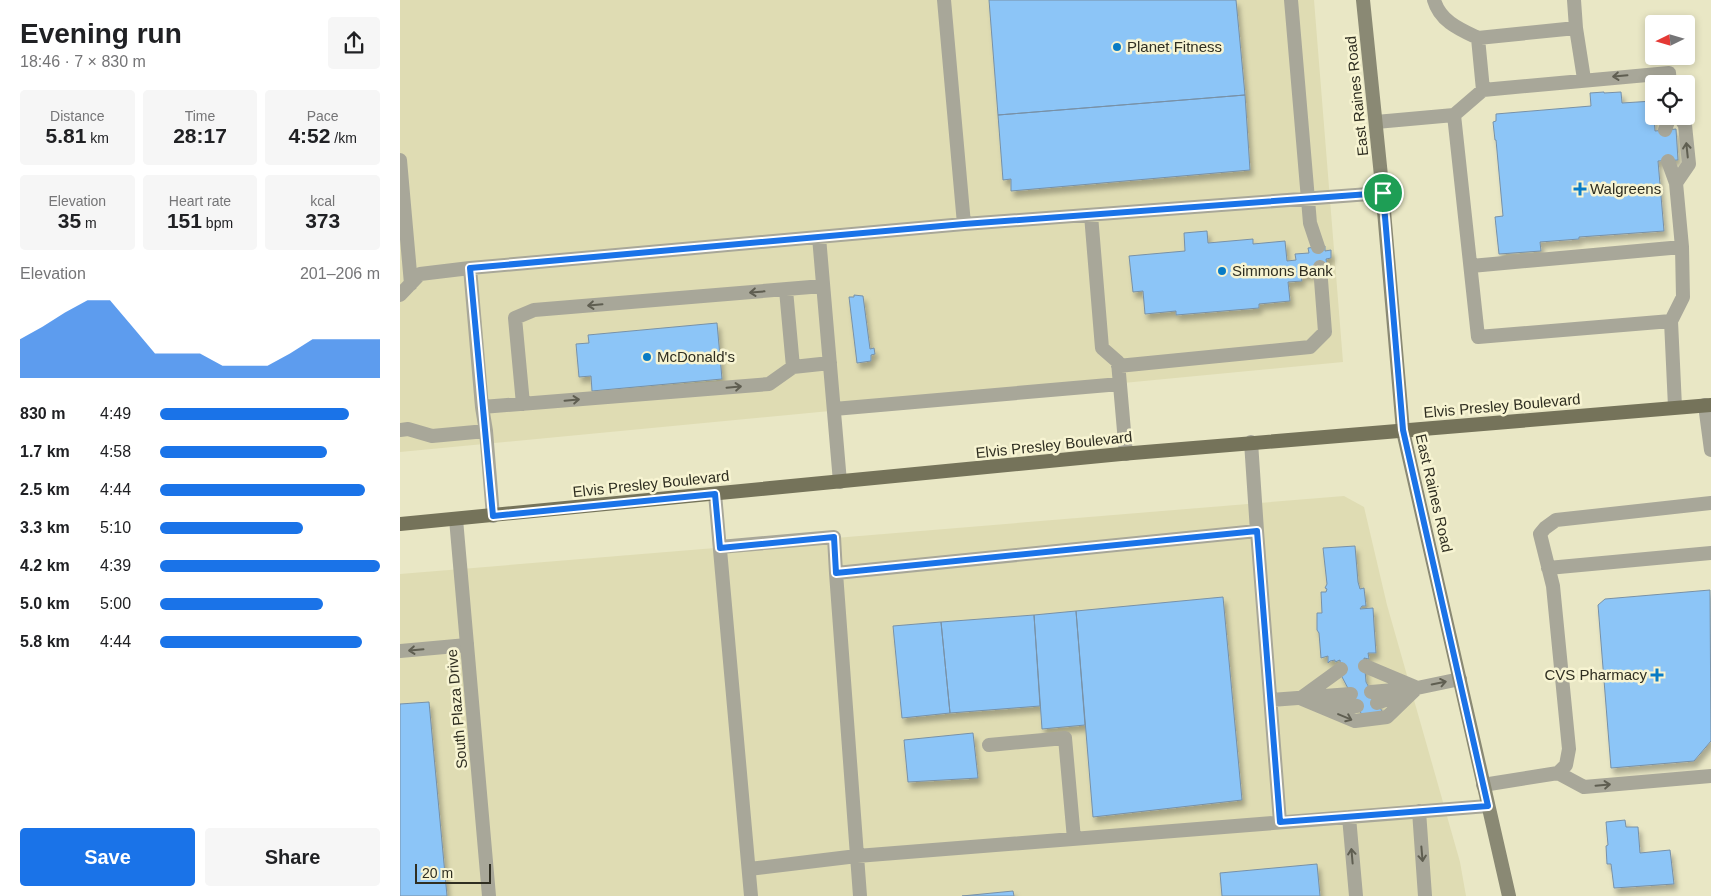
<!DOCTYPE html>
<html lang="en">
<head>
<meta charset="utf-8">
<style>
	:root { --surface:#fff; --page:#f6f6f6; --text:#202124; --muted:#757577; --accent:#1a73e8 }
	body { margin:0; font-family:Helvetica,sans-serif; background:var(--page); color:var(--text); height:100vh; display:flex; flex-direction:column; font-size:19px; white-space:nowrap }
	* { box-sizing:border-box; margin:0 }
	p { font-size:16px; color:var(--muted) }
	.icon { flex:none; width:28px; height:28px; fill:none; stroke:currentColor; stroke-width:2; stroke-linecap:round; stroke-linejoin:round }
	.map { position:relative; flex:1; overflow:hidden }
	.side { display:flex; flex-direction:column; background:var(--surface); width:400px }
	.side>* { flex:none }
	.needle { width:32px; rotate:265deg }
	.fabs { position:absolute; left:1245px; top:15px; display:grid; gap:10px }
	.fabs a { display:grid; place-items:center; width:50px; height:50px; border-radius:5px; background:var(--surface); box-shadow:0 2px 8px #0003; font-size:25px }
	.scale { position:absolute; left:15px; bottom:12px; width:76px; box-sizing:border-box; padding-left:5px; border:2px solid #2f2e21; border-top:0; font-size:14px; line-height:18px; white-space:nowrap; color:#2f2e21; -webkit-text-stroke:4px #f7f4d2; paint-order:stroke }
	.pin { position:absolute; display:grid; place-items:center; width:42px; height:42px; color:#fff; margin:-21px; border:2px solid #fff; border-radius:50%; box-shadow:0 1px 5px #0007 }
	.round { display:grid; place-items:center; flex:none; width:52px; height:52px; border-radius:5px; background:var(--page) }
	.summary { display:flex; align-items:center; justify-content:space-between; height:85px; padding:0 20px }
	h1 { font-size:28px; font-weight:800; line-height:38px }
	.stats { display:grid; grid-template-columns:repeat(3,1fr); gap:8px; height:85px; padding:5px 20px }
	.stats div { display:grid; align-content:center; border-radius:5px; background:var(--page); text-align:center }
	.stats b { font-size:21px; font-weight:800 }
	.stats small { font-size:14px; font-weight:400 }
	.stats p { font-size:14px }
	.chart { height:140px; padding:10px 20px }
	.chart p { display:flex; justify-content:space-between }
	.chart svg { width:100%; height:90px; margin-top:5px; fill:var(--accent); opacity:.7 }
	.button { display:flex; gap:10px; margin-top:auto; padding:10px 20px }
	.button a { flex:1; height:58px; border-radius:5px; background:var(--accent); color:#fff; font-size:20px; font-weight:800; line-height:58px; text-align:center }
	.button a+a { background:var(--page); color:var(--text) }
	ul { padding:0 20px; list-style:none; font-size:16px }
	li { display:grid; grid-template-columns:80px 60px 1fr; align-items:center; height:38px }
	li i { height:12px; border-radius:6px; background:var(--accent) }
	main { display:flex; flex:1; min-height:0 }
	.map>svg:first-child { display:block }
	.built { fill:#dfdcb3 }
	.building { fill:#8cc5f7; stroke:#7891a7; filter:url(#shadow) }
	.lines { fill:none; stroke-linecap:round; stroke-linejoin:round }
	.service { stroke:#a8a799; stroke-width:14 }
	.minor { stroke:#a8a799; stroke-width:14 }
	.secondary { stroke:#8a8974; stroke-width:14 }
	.primary { stroke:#75735a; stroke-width:14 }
	.oneway { stroke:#5f5e51 }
	.route-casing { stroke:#fff; stroke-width:10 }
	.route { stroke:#1a73e8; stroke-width:6 }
	.poi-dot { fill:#077bc5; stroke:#f7f4d2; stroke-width:2 }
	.labels { text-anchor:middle; stroke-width:5; stroke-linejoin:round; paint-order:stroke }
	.poi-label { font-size:15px; fill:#2f2e21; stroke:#f7f4d2; text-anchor:start }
	.street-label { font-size:15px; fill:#2f2e21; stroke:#f7f4d2 }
</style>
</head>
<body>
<main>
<section class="side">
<div class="summary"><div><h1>Evening run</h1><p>18:46 · 7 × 830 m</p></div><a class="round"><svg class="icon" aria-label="share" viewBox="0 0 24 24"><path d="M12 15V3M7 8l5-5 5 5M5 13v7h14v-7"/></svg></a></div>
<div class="stats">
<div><p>Distance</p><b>5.81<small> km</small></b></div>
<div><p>Time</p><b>28:17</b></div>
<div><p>Pace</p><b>4:52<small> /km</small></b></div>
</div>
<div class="stats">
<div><p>Elevation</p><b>35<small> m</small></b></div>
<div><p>Heart rate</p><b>151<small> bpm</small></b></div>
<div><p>kcal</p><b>373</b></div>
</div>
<div class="chart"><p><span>Elevation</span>201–206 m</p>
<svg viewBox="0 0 160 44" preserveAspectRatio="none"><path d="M0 44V25L10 19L20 12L30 6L40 6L50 19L60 32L70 32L80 32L90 38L100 38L110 38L120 32L130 25L140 25L150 25L160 25V44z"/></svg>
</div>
<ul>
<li><b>830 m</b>4:49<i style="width:86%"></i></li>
<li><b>1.7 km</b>4:58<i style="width:76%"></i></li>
<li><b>2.5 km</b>4:44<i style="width:93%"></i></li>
<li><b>3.3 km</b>5:10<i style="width:65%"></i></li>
<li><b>4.2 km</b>4:39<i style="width:100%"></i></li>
<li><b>5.0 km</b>5:00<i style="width:74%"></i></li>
<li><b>5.8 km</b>4:44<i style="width:92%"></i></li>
</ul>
<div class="button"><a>Save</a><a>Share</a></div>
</section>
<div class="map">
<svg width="1311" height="896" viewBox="0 0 1311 896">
	<defs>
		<filter id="shadow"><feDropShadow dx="3" dy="5.5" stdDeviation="2.5" flood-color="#0004"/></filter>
	</defs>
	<rect width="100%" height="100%" fill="#e9e7c5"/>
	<!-- built -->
	<path class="built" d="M0,0H914L943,362L0,452Z
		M944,496L964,507L987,605L1060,862L1066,896H0V574Z"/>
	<!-- building -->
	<path class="building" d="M589,0H836L845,95L598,115Z
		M1204,92V93L1221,92L1222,103L1253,101L1255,131L1276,129L1278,160L1258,161L1264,231L1179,237V239L1140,242L1141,251L1099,254L1095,217L1103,216L1096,140H1095L1093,122L1096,121V114L1191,106L1190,93Z
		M845,95L850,170L611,191V179L603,180L598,115Z
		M807,231L808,243L853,239V244L885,241L887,261L896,260L895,254L909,253L908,248L925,246V251L931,250V258L926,259L927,267L914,268V274L901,275L902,281L888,282L890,301L859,304V308L776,315V311L745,314L743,291L733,292L729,256L785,251L784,233Z
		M454,295L463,296L470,349L474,348L475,354L471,355V361L457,363L449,297H454Z
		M317,323L322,379L192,391L191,376L179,377L176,344L189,343L188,335Z
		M955,546L958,582L960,589L964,588L966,606H962L960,609L973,608L974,625L976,653H968L969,659L964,658L966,682L983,713L962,715L941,675L940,660L935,662V660L930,661L928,663V656L921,658L919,633L917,630V613H922L921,592H926L927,589L925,588L927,584L923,548Z
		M1310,590L1311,741L1294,761L1211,768L1198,605L1205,599Z
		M823,597L842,800L693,817L676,611Z
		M676,611L685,725L642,729L634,615Z
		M634,615L640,706L550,713L541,622Z
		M541,622L550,713L502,718L493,626Z
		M29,702L47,896H0V704Z
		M573,733L578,778L508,782L504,740Z
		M1225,820L1226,827H1238L1240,853L1270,850L1274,884L1214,888L1211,864H1207L1206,846L1208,845L1206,822Z
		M917,864L920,896H822L820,873Z
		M613,891L614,896H562Z"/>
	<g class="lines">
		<!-- service -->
		<path class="service" d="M544,0L564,224
			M891,0L910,223L918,247
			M1034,0C1040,21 1059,29 1078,38L1083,90
			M1174,0L1176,28L1184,79
			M1078,38L1176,28
			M1054,115L1078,337L1271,321
			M976,122L1054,115L1083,90L1269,73L1270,84
			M1265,130L1270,116
			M0,160L11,284
			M1268,161L1276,183
			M691,215L702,348L718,362L726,454
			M419,237L440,482
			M1071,266L1282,247
			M70,268L82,407
			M386,290L393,367
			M0,295L20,274L70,268L564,224L983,193
			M718,366L910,347L925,332L920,267
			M123,404L115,318L134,310L423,286
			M1305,405L1311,450
			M1275,407L1271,321L1283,297L1282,247L1276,183L1289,164L1285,125L1279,116
			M434,409L720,384
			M0,430L8,429L32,436L86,431
			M851,442L857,531
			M315,494L351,896
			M93,516L86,431L82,407L369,384L393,367L430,363
			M320,547L434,537L436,573
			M1148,568L1311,553
			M0,651L67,645
			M965,666L1015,687
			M971,692L1017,688L1060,679
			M900,698L955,721L987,717L1017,688
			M901,698L941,669
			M871,700L951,694
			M928,702L957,706
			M977,703L1003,694
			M589,745L665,738L674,839
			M1158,773L1184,787L1311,776
			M1083,785L1158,773L1166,765L1169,749L1153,586L1140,534L1145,528L1156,520L1311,503
			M1019,811L1025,896
			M949,817L956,896
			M349,869L457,856L1088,806
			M460,896L436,573L857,531L880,822"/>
		<!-- minor -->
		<path class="minor" d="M56,519L89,896"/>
		<!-- secondary -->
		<path class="secondary" d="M963,0L981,176L1003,431L1109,896"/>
		<!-- primary -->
		<path class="primary" d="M0,524L721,454L1311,405"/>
	</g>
	<!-- one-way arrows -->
	<defs><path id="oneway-shaft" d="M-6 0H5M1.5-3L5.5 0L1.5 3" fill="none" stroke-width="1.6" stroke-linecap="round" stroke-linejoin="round" transform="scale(1.25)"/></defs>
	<g class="oneway">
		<use href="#oneway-shaft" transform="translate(1220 76) rotate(175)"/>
		<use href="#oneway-shaft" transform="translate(1287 150) rotate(-96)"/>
		<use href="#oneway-shaft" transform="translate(357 292) rotate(175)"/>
		<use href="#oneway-shaft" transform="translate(195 305) rotate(175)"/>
		<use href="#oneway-shaft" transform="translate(334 387) rotate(-5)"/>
		<use href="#oneway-shaft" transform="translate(172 400) rotate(-5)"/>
		<use href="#oneway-shaft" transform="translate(16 650) rotate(175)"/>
		<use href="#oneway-shaft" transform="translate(1039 683) rotate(-11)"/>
		<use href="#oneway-shaft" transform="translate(945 717) rotate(23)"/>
		<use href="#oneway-shaft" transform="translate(1203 785) rotate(-5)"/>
		<use href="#oneway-shaft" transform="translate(1022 854) rotate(85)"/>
		<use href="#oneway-shaft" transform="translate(952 856) rotate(-95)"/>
	</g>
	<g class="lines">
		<defs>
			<path id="route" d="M983,193L1003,430L1088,806L880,822L857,531L436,573L434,537L320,548L315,494L93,516L70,268L564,224Z"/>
		</defs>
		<!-- route casing -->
		<use href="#route" class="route-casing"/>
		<!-- route -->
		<use href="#route" class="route"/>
	</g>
	<!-- markers -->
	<g class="poi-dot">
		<circle cx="717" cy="47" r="5"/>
		<path d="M1177.5 181.5h5v5h5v5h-5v5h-5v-5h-5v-5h5z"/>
		<circle cx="822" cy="271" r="5"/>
		<circle cx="247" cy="357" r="5"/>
		<path d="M1254.5 667.5h5v5h5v5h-5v5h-5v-5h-5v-5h5z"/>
	</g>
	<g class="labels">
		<!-- poi labels -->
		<g class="poi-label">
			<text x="727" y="52">Planet Fitness</text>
			<text x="1190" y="194">Walgreens</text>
			<text x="832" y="276">Simmons Bank</text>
			<text x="257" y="362">McDonald's</text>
			<text x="1247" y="680" text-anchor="end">CVS Pharmacy</text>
		</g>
		<!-- street labels -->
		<g class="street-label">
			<text transform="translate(957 96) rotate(-96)" y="5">East Raines Road</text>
			<text transform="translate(1102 406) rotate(-5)" y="5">Elvis Presley Boulevard</text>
			<text transform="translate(654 445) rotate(-6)" y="5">Elvis Presley Boulevard</text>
			<text transform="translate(251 484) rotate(-6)" y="5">Elvis Presley Boulevard</text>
			<text transform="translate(1034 493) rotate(77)" y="5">East Raines Road</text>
			<text transform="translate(57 709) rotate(-95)" y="5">South Plaza Drive</text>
		</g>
	</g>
</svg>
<div class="fabs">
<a><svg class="needle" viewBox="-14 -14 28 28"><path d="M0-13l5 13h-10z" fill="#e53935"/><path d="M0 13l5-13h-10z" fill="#757577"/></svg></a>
<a><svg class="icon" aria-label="locate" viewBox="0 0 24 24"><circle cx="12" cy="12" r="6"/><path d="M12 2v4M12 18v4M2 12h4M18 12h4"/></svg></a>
</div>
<div class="scale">20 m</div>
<div class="pin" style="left:983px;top:193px;background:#1e9e55"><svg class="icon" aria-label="arrive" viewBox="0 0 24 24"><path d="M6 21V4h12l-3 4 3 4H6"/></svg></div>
</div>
</main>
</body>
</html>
